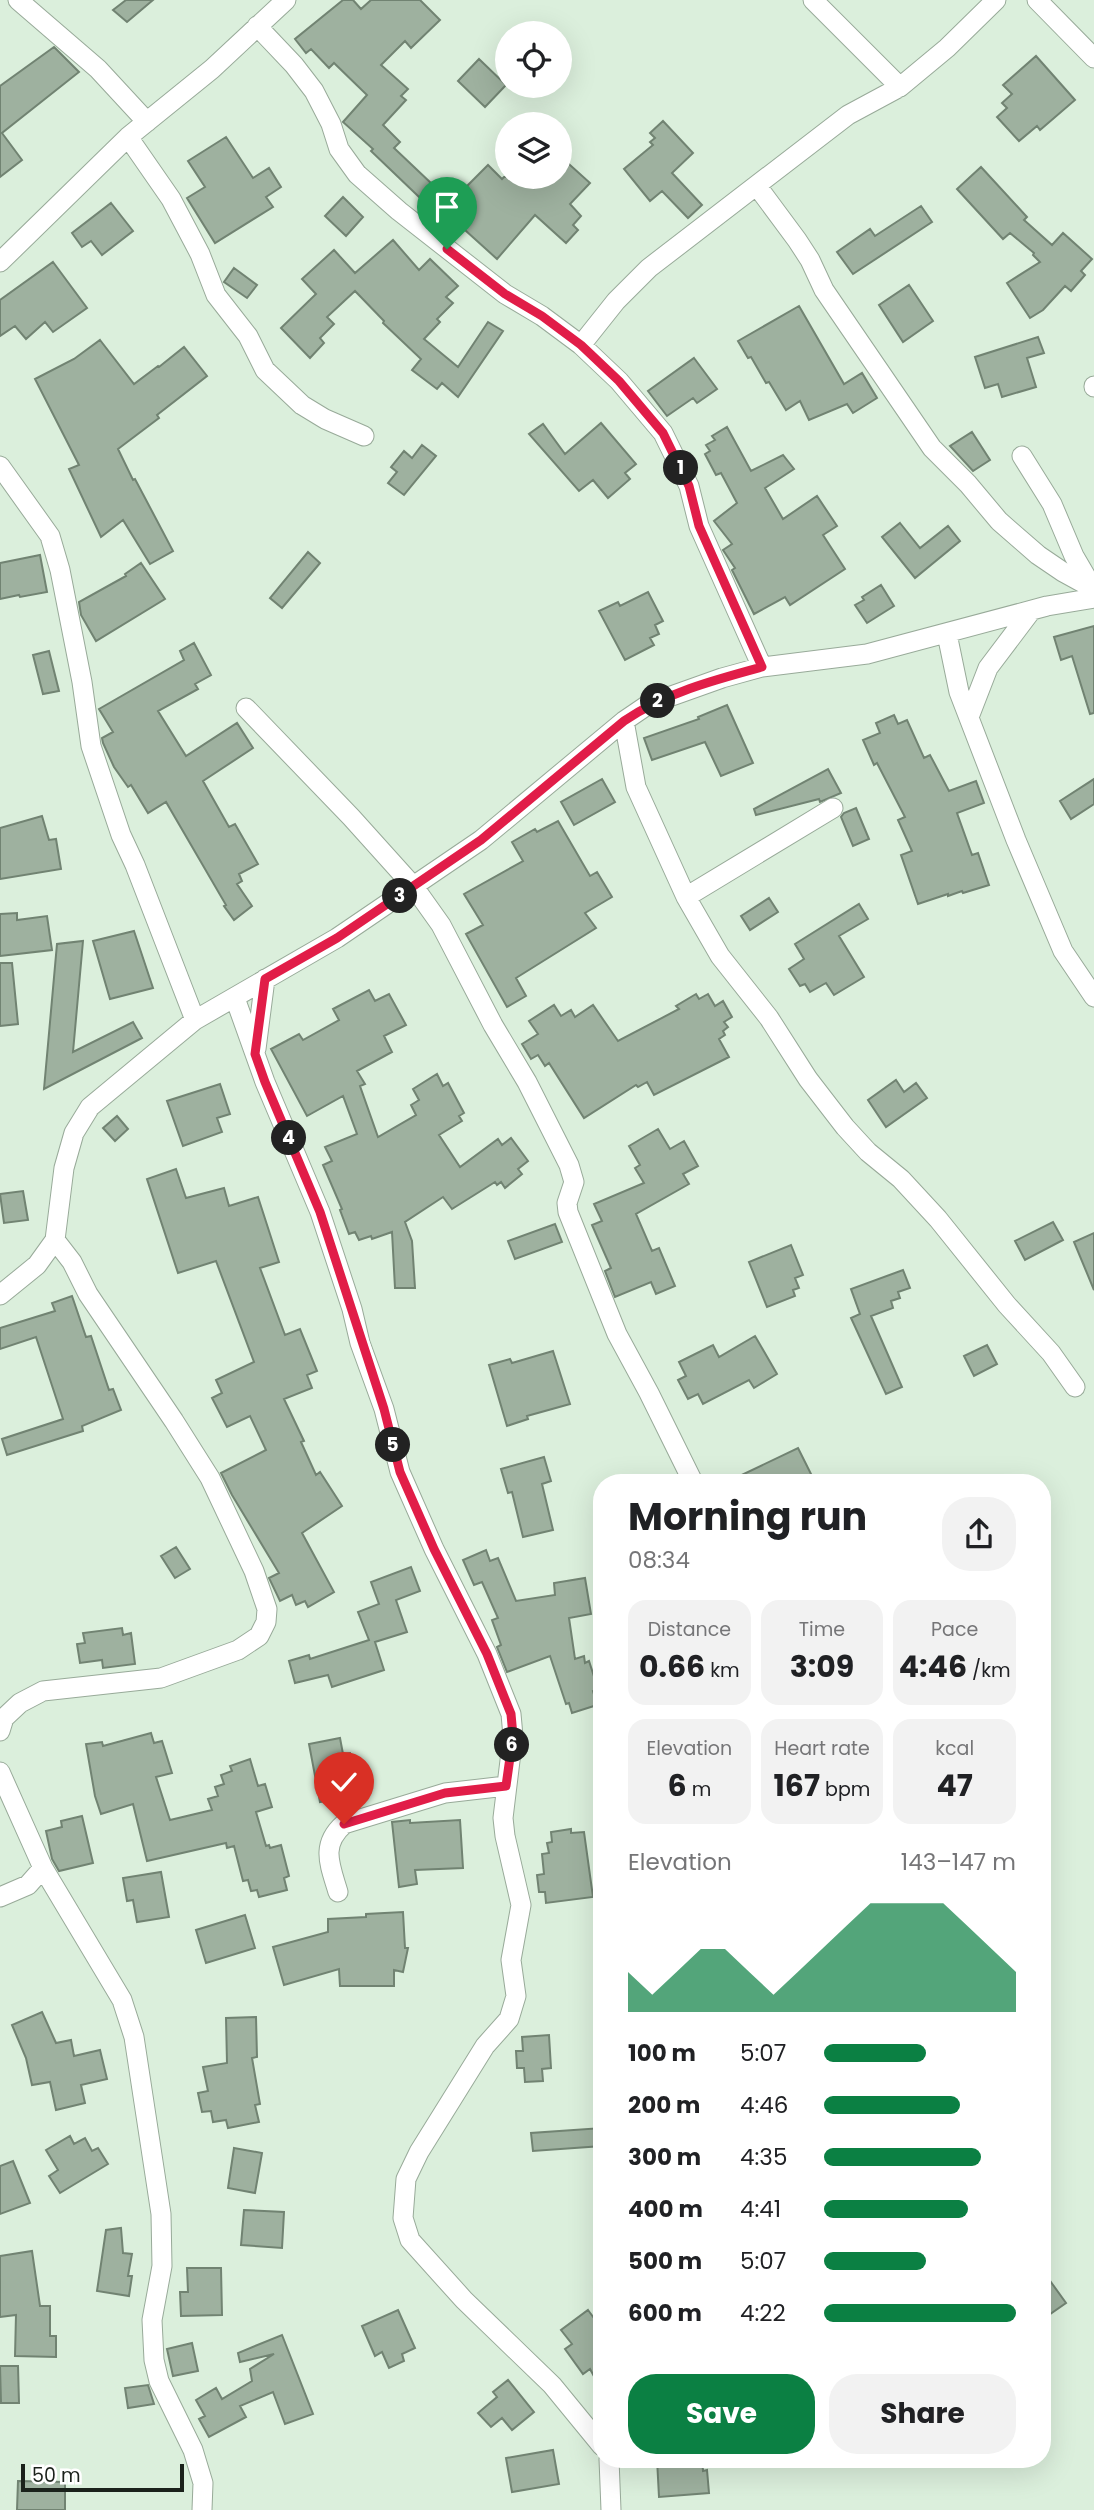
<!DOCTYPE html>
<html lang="en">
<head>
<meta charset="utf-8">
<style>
	:root { --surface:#fff; --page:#f2f2f2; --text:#202124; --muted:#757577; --accent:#0b8043 }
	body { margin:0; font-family:Poppins,sans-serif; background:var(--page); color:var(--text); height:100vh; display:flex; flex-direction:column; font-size:26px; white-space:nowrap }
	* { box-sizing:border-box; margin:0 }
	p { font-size:23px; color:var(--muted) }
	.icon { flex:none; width:38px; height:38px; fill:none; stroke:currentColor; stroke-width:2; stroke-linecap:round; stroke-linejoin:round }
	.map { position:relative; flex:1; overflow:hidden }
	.side { position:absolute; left:593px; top:1474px; width:458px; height:994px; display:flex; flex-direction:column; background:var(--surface); border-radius:28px; box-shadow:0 7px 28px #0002 }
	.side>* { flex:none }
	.tools { position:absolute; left:495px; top:21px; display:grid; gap:14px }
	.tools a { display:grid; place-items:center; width:77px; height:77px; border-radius:50%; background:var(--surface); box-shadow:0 7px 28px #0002; font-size:35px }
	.scale { position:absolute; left:21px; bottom:18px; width:163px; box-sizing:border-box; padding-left:7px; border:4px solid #1b221b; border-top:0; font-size:19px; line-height:24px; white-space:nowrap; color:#1b221b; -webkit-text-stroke:5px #fff; paint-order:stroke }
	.pin { position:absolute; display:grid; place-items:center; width:60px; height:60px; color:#fff; margin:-72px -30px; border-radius:50% 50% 50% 0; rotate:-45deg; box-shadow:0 0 7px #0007 }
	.pin .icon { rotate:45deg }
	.km { position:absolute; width:35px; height:35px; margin:-18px; border-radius:50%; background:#222; color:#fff; font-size:19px; line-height:35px; text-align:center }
	.round { display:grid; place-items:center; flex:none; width:74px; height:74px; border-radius:28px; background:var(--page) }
	.headline { display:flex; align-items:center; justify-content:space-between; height:119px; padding:0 35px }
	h1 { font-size:38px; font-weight:700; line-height:52px }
	.figures { display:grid; grid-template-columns:repeat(3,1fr); gap:10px; height:119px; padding:7px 35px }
	.figures div { display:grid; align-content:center; border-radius:18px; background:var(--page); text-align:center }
	.figures b { font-size:30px; font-weight:700 }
	.figures small { font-size:19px; font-weight:400 }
	.figures p { font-size:19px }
	.chart { height:196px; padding:14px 35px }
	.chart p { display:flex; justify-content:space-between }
	.chart svg { width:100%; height:126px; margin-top:7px; fill:var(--accent); opacity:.7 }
	.action { display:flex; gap:14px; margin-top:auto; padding:14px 35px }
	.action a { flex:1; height:80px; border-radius:28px; background:var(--accent); color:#fff; font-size:28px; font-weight:700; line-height:80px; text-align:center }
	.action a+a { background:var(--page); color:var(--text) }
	ul { padding:0 35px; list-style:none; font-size:23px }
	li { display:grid; grid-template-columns:112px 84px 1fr; align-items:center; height:52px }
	li i { height:18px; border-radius:9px; background:var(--accent) }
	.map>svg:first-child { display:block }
	.building { fill:#9eb19f; stroke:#718372; stroke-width:2 }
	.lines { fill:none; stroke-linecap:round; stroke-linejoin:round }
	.street-casing { stroke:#98aa99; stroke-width:21 }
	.street { stroke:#fff; stroke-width:19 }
	.route-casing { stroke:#fff; stroke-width:14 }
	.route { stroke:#e11d48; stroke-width:9 }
</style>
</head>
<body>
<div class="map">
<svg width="1094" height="2510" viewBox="0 0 1094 2510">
	<rect width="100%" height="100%" fill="#dbefdc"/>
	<!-- building -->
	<path class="building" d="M126,0H153L127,22L113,10Z
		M343,0H353L361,9L371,0H420L440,20L411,48L405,41L381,65L408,89L401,96L406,100L383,125L400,142L394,148L451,202L488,165L502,179L504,177H522L534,188L545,177H560V156L590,183L570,204L581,216L573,225L578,230L566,243L535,215L497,259L445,212L440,217L371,151L373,149L343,122L367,95L334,63L329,68L311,49L306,53L295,39Z
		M54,47L79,72L2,133L22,160L0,177V86Z
		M1036,56L1075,100L1040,130L1037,126L1019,141L997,117L1007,108L1002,103L1012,94L1003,85Z
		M479,59L506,85L485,107L458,81Z
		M663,121L693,153L672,173L702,205L688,218L662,191L650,201L624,169L653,145L650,142L655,138L650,133Z
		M226,137L253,178L269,168L281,187L266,197L273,207L215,243L187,198L205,187L188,161Z
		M981,167L1027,217L1024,220L1052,245L1063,233L1092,259L1081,271L1085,275L1071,291L1065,286L1043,310L1030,318L1007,283L1040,262L1033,255L1034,253L1010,233L1003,239L957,189Z
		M343,197L363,217L346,236L325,216Z
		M111,203L133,231L102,255L91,241L82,247L72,233Z
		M921,206L932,222L853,274L837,252L870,229L875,236Z
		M393,240L419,270L430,259L458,286L446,297L453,303L437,319L440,322L424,339L458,367L488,322L503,331L458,397L442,383L437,389L412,370L421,359L383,323L384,321L355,291L327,317L334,324L320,338L324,343L310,358L281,328L316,294L302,279L334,250L355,273Z
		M53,262L87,308L53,332L45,322L26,339L15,326L0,336V300Z
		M234,268L257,285L247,298L224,282Z
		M909,285L933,321L903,342L879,305Z
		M799,306L844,384L862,373L877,398L853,413L847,404L809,420L800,401L786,410L769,382L766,383L751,357L748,358L738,341Z
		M1038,337L1044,353L1027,358L1036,387L1002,397L998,384L985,388L975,357Z
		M100,340L134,384L158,366L159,367L184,347L207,376L157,415L159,418L118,449L133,480L135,479L173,551L150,564L123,520L101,537L69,469L79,465L35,379L74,359Z
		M694,358L717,389L697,403L693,398L667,416L648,391Z
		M601,423L636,464L625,473L630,479L608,498L593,480L579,491L529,434L543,424L565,454Z
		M727,427L751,471L783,455L794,469L765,488L783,519L817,496L837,526L823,535L845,569L790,605L785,597L754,614L732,570L735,568L723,550L732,544L714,521L737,503L721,473L716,475L705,454L710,451L706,445L715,440L712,436Z
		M972,432L990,460L973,471L950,446Z
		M422,445L436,456L404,495L388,483L397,472L391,467L404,451L412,458Z
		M900,523L920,548L948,526L960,541L915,578L882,537Z
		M308,552L320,563L282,608L270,598Z
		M40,555L47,592L20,597L19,595L0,599V563Z
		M141,563L165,599L96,641L81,615L79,602L126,576L125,574Z
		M881,585L894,606L867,623L855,605L864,600L862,597Z
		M648,592L663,621L655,625L659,634L650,638L654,645L625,660L599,611L618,602L620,606Z
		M1094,626V713L1090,714L1072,656L1061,660L1054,637Z
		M194,643L211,675L195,684L198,689L158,711L186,756L237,723L253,748L203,781L229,827L235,824L258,864L239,874L242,881L237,884L252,906L234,920L224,906L226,905L166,802L148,813L131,785L128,787L114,767L103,743L102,738L113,732L99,709L184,660L180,651Z
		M49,651L59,691L43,694L33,655Z
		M727,705L753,763L721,776L705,742L652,760L644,738L699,719L698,717Z
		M894,715L898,724L907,720L924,758L930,755L949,791L976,781L984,803L957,813L972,855L978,853L989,885L963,893L962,891L948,896V894L918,904L901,855L912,851L898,820L905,817L877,763L874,765L863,740L880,733L876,723Z
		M828,769L841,793L820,802L819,799L756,815L754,809Z
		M602,779L615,802L574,825L561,802Z
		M1094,779V804L1071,819L1060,801Z
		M856,808L869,839L853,846L841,817L844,813Z
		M42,816L49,840L56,839L61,869L0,879V828Z
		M558,821L590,876L597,872L612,897L585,913L596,928L516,978L526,996L507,1007L466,934L483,925L464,894L523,861L512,842L535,829L537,832Z
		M769,898L778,912L750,930L741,916Z
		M859,904L868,919L839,936L864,977L834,995L826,983L810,992L805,984L800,986L789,969L804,959L795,944Z
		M17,913V920L47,916L52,950L0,956V914Z
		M134,931L153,988L110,999L93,941Z
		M83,941L73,1052L133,1022L142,1038L44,1089L57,944Z
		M0,963H12L18,1024L0,1026Z
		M369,990L375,1001L389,994L406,1025L384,1036L392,1052L357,1071L365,1084L360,1086L378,1137L416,1115L411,1105L419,1100L413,1089L437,1074L443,1086L448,1083L464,1113L459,1116L462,1121L439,1135L460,1167L498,1139L502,1145L511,1138L528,1161L518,1169L522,1174L505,1188L501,1182L497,1185L495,1182L452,1209L443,1197L405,1222L412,1241L415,1288H395L392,1232L372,1239L371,1236L359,1240L355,1232L349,1234L340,1210L342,1209L323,1165L332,1161L325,1147L357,1134L343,1096L307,1116L271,1049L299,1034L303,1040L339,1020L333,1009Z
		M696,994L699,999L708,994L715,1006L723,1001L732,1017L724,1022L728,1027L723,1031L725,1035L719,1039L729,1057L654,1095L647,1082L638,1087L636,1085L584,1118L549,1063L545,1066L538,1055L531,1059L522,1044L538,1034L529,1021L554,1005L561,1016L571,1010L575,1017L593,1005L618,1041L679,1009L676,1006Z
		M896,1080L904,1092L916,1083L927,1098L886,1127L868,1100Z
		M220,1084L230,1114L217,1118L222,1132L183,1146L167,1101Z
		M117,1116L128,1129L115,1141L103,1128Z
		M658,1129L670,1149L684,1141L698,1166L683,1174L689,1184L636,1214L652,1251L659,1248L675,1286L656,1294L651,1282L615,1297L605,1271L611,1268L592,1225L602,1221L594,1204L644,1183L635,1168L640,1165L629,1146Z
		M176,1169L186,1198L224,1188L229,1206L258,1197L279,1262L260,1268L285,1335L300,1329L317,1371L307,1375L312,1388L284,1399L304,1441L301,1442L316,1475L320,1472L342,1506L302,1533L334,1592L308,1607L305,1601L296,1605L292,1595L280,1601L269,1578L279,1573L232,1495L221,1473L266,1450L250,1416L227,1427L212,1398L222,1393L216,1380L254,1362L216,1261L178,1273L147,1179Z
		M23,1191L28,1220L4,1223L0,1194Z
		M1053,1222L1063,1240L1025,1260L1015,1241Z
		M555,1224L562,1242L515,1259L508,1241Z
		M1094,1233V1290L1074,1242Z
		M791,1245L803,1275L795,1278L799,1288L793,1290L795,1296L767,1307L749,1262Z
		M903,1270L910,1288L898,1292L900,1298L891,1301L893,1308L871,1316L902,1387L886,1394L851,1318L860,1314L851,1289Z
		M72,1296L86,1337L91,1336L109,1390L113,1389L121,1410L82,1426L83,1431L7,1455L2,1439L63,1419L36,1337L0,1349V1328L55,1311L52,1303Z
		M755,1336L777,1374L754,1388L749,1380L703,1404L698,1394L688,1399L678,1380L686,1376L679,1362L713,1345L719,1357Z
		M987,1345L997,1364L974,1376L964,1356Z
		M553,1351L570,1404L527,1416L528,1419L507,1426L489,1365L510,1359L512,1363Z
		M798,1448L815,1482H727Z
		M544,1457L551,1481L542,1484L553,1530L523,1537L512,1492L508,1493L501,1469Z
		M176,1547L190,1569L175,1578L161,1556Z
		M486,1550L490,1561L498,1558L516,1601L555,1595L554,1583L585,1578L591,1614L569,1618L575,1659L584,1656L585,1663L589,1661L598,1689L593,1691L597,1705L572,1713L569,1703L566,1704L550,1656L507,1672L497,1647L501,1645L492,1620L498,1618L482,1582L474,1585L463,1560Z
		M411,1567L420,1591L396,1600L407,1632L375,1642L384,1670L332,1687L328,1675L295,1683L289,1661L309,1655L310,1659L369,1640L358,1612L379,1604L371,1582Z
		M122,1628L123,1635L131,1633L135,1664L103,1668L102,1660L80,1663L77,1644L85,1643L83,1633Z
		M151,1733L154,1743L162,1741L172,1773L156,1777L170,1820L212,1810L208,1799L218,1796L215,1787L224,1784L221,1775L232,1771L230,1766L250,1759L258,1786L265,1784L272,1807L256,1812L266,1846L269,1845L270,1848L281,1845L289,1876L284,1878L287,1890L259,1897L257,1890L251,1891L248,1880L243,1881L234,1846L227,1848L226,1843L147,1861L133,1804L101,1814L95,1796L86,1744L102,1742L103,1746Z
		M340,1738L343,1754L350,1753L354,1773L346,1774L350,1797L320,1802L309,1744Z
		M82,1816L93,1863L59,1871L52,1859L46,1831L62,1827L61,1821Z
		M410,1820V1823L460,1820L463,1868L415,1870L417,1884L399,1887L392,1822Z
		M571,1829V1833L584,1832L593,1897L546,1903L545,1892H539L537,1875L544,1874L542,1854L549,1853L547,1843L552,1842L551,1832Z
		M161,1872L169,1917L137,1922L133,1900L127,1901L123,1878Z
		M403,1912L405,1948H408L403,1972L394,1970V1986H340L339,1969L284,1985L273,1947L328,1932V1919L366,1917V1914Z
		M245,1915L255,1948L206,1963L196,1930Z
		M42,2012L56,2043L71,2040L74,2056L100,2050L107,2079L81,2085L85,2103L56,2110L50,2082L32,2085L26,2058L12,2025Z
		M256,2017L257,2057L252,2058L260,2104L255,2105L259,2122L228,2128L226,2120L213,2122L211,2111L202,2112L198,2093L208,2091L203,2067L227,2063L226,2018Z
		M549,2035L551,2068L542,2069L543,2081L525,2082L524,2068H517L516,2051H523L522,2037Z
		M602,2128V2146L533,2151L531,2133Z
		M70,2136L74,2144L85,2138L92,2151L98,2148L108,2164L60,2193L49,2176L58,2170L46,2150Z
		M234,2148L262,2153L255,2193L228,2188Z
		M13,2161L30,2203L0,2214V2166Z
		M244,2210L284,2212L282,2248L241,2245Z
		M121,2228L123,2253L132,2254L128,2276H132L129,2296L97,2291L106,2230Z
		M32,2251L40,2306H50V2336H56V2357L15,2356L16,2315L0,2317V2256Z
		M187,2268H221L222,2315L181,2316L180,2292H188Z
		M1043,2271L1066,2303L1043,2319Z
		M398,2310L415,2348L402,2354L404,2361L389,2368L382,2352L375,2356L362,2326Z
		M588,2310L602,2329V2391L590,2369L583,2374L565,2349L572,2344L561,2330Z
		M282,2335L313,2414L285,2424L273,2392L240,2406L246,2417L209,2437L199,2419L205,2416L196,2400L216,2388L222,2399L252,2381L250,2369L274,2354L240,2362L238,2353Z
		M192,2343L198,2371L173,2376L167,2349Z
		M0,2366H18L19,2403H1Z
		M508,2380L534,2412L512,2430L502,2418L491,2427L478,2413L497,2397L493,2392Z
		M148,2385L154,2404L128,2408L125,2388Z
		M553,2450L559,2484L512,2492L506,2458Z
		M657,2459H702L703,2471L707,2470L709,2493L659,2497Z
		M18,2481L65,2482V2510H17Z"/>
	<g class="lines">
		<defs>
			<path id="street" d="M18,0L98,69L147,122
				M813,0L900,87
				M1037,0L1094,58
				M257,26L294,65L314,91L331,124L339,149L357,174L399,211L505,294L542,316L581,345L619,381L663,433L689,486L699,526L762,667
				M128,137L171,199L200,254L216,295L248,336L265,370L302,405L325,419L364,436
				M757,186L797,240L810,260L824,290L932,448L968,484L999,521L1038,555L1063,572L1094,589
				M0,262L128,137L212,69L286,0
				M581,345L616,301L649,268L848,115L900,87L947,48L996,0
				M1094,386V387
				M1022,456L1052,504L1074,556L1092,587
				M0,466L50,536L60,570L82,682L91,746L121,835L135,865L195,1020
				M947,634L959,692L1016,840L1063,951L1094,997
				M246,708L351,817L414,887L441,925L493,1025L527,1082L569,1165L574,1182L567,1203L568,1212L617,1334L649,1393L693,1482
				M969,717L988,668L1031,611
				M624,721L636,787L686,897L720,956L769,1018L808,1079L845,1127L868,1152L901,1179L938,1219L1007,1305L1051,1353L1075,1387
				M686,897L833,808
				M235,998L265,1082L320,1212L352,1309L360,1343L384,1409L400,1472L434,1549L487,1654L511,1714L513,1736L503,1818L505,1836L521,1905L511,1960L516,1996L509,2019L485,2046L419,2152L406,2179L403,2218L410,2240L464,2300L552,2385L602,2446
				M256,1049L265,979
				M0,1295L37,1265L55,1240L64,1168L74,1133L90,1107L195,1020L337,938L481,840L624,721L649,704L722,678L762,667L867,654L1047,606L1094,598
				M0,1731L4,1718L20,1703L43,1691L161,1678L238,1650L259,1636L266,1622L267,1609L254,1571L210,1478L174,1421L88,1294L72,1262L55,1240
				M0,1772L43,1868L122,2000L134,2037L161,2214L162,2266L152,2320L154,2360L159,2381L193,2450L203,2483L202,2510
				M338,1892C330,1865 320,1845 344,1824L445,1793L506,1786
				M0,1897L28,1885L43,1868
				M609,2459L611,2510"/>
		</defs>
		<!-- street casing -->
		<use href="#street" class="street-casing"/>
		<!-- street -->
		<use href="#street" class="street"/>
	</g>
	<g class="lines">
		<defs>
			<path id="route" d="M344,1824L445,1793L506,1786L513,1736L511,1714L487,1654L434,1549L400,1472L384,1409L320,1212L265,1082L255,1054L265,979L337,938L481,840L624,721C665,693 714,680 762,667L699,526L689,486L663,433L619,381L581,345L542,316L505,294L447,249"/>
		</defs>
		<!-- route casing -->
		<use href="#route" class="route-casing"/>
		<!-- route -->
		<use href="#route" class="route"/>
	</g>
</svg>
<div class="tools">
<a><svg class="icon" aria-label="locate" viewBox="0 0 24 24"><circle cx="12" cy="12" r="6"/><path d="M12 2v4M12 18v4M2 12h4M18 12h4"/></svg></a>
<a><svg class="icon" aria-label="layers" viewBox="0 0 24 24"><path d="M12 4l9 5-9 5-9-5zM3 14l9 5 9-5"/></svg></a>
</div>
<div class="scale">50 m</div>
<div class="pin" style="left:447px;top:249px;background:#1e9e55"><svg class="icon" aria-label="arrive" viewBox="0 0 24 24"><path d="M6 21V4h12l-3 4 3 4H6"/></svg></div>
<div class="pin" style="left:344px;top:1824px;background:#d93025"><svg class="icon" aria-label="check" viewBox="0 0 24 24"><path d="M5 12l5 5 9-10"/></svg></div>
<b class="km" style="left:681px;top:468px">1</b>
<b class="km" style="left:658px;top:701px">2</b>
<b class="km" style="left:400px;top:896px">3</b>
<b class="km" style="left:289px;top:1138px">4</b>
<b class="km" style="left:393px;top:1445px">5</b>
<b class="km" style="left:512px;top:1745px">6</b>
<section class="side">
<div class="headline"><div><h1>Morning run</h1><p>08:34</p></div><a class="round"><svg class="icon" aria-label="share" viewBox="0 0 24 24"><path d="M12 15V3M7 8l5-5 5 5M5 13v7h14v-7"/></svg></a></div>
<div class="figures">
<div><p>Distance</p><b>0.66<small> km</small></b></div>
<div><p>Time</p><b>3:09</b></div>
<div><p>Pace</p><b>4:46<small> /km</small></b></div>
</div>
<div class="figures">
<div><p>Elevation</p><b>6<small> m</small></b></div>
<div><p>Heart rate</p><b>167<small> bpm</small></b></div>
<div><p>kcal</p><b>47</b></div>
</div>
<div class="chart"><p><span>Elevation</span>143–147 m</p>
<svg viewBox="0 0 160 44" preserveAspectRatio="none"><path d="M0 44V30L10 38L20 30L30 22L40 22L50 30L60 38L70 30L80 22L90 14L100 6L110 6L120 6L130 6L140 14L150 22L160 30V44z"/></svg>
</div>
<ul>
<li><b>100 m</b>5:07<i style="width:53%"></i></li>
<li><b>200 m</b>4:46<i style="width:71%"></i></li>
<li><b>300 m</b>4:35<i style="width:82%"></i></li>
<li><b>400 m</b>4:41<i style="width:75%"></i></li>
<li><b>500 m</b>5:07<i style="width:53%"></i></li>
<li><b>600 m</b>4:22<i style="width:100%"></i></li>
</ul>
<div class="action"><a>Save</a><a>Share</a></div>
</section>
</div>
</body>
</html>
